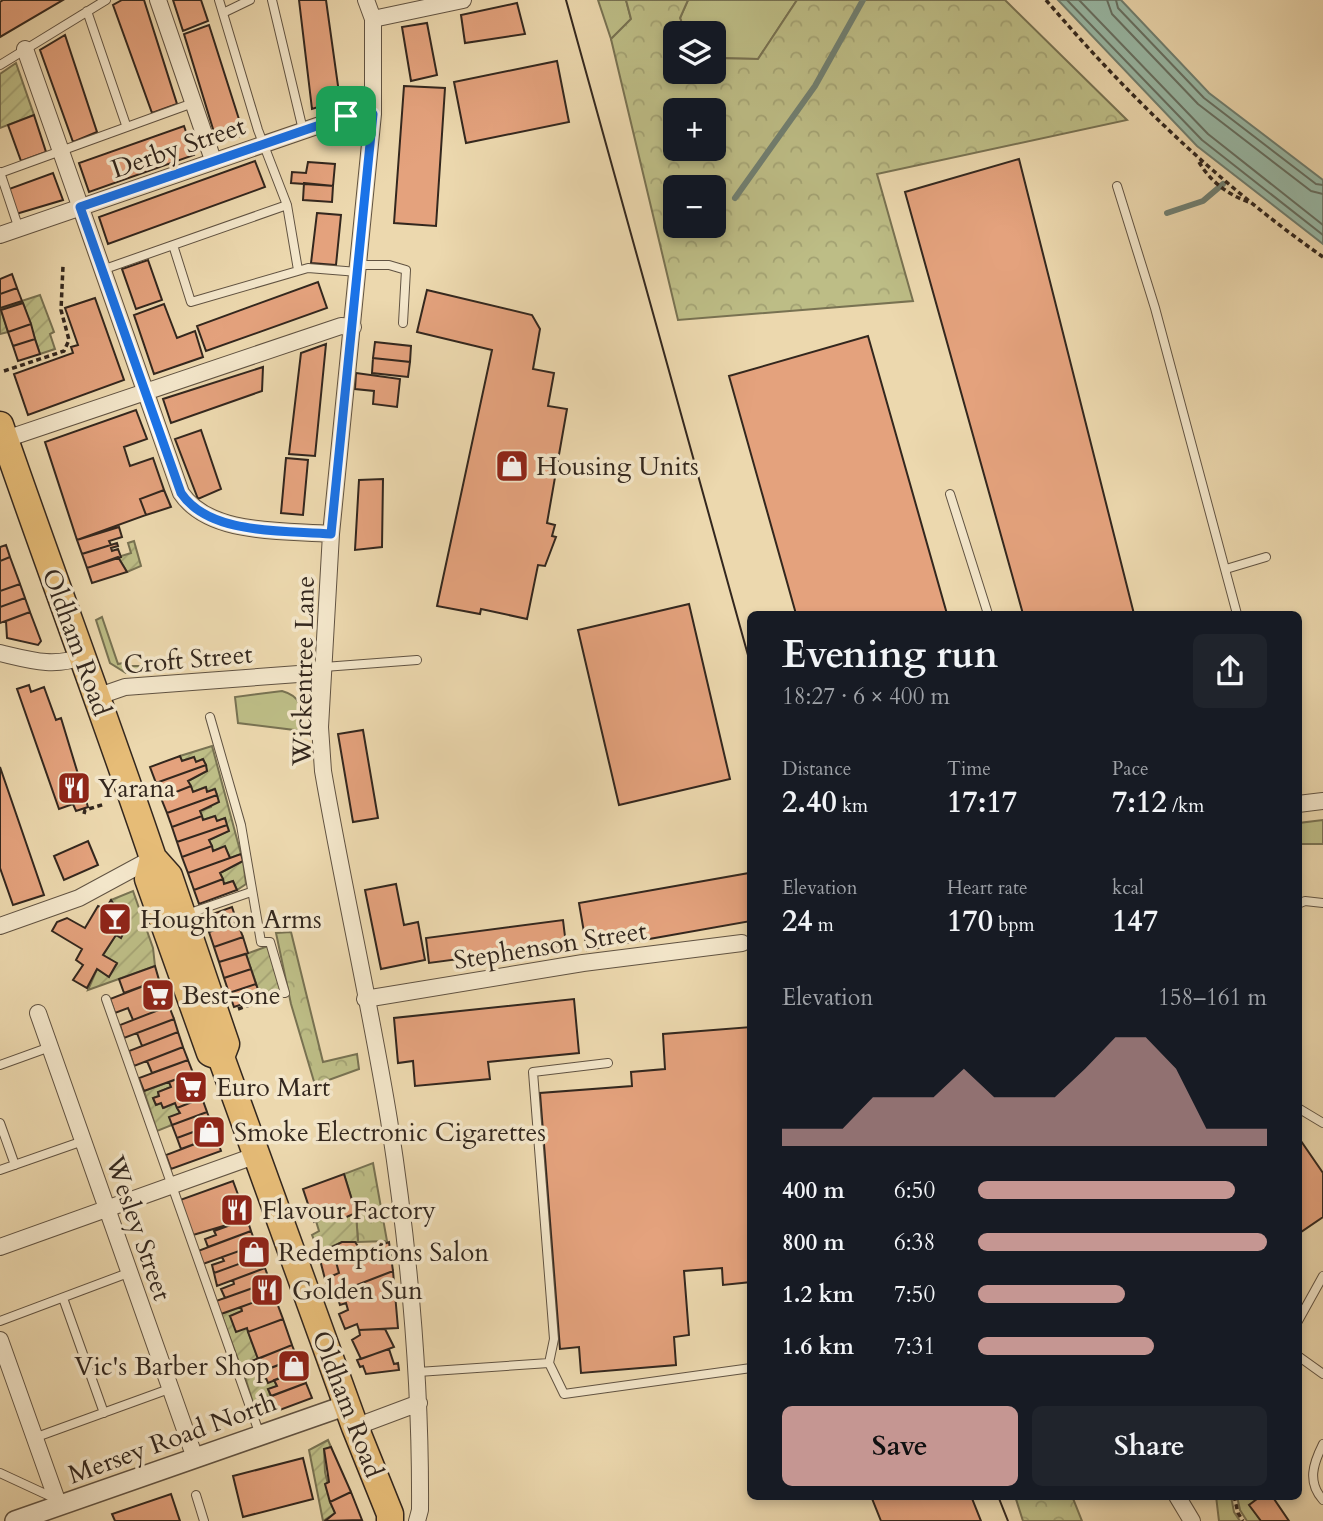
<!DOCTYPE html>
<html lang="en">
<head>
<meta charset="utf-8">
<style>
	:root { --surface:#171b24; --page:#20242c; --text:#f1f3f6; --muted:#9ea1a6; --accent:#c59692 }
	body { margin:0; font-family:Cardo,serif; background:var(--page); color:var(--text); height:100vh; display:flex; flex-direction:column; font-size:26px; white-space:nowrap }
	* { box-sizing:border-box; margin:0 }
	p { font-size:23px; color:var(--muted) }
	.icon { flex:none; width:38px; height:38px; fill:none; stroke:currentColor; stroke-width:2; stroke-linecap:round; stroke-linejoin:round }
	.map { position:relative; flex:1; overflow:hidden }
	.panel { position:absolute; left:747px; top:611px; width:555px; height:889px; display:flex; flex-direction:column; background:var(--surface); border-radius:10px; box-shadow:0 4px 10px #0003 }
	.panel>* { flex:none }
	.buttons { position:absolute; left:663px; top:21px; display:grid; gap:14px }
	.buttons a { display:grid; place-items:center; width:63px; height:63px; border-radius:10px; background:var(--surface); box-shadow:0 4px 10px #0003; font-size:35px }
	.pin { position:absolute; display:grid; place-items:center; width:60px; height:60px; color:#fff; margin:-30px; border-radius:14px; box-shadow:0 4px 10px #0006 }
	.round { display:grid; place-items:center; flex:none; width:74px; height:74px; border-radius:10px; background:var(--page) }
	.summary { display:flex; align-items:center; justify-content:space-between; height:119px; padding:0 35px }
	h1 { font-size:38px; font-weight:700; line-height:52px }
	.figures { display:grid; grid-template-columns:repeat(3,1fr); gap:10px; height:119px; padding:7px 35px }
	.figures div { display:grid; align-content:center }
	.figures b { font-size:30px; font-weight:700 }
	.figures small { font-size:19px; font-weight:400 }
	.figures p { font-size:19px }
	.chart { height:196px; padding:14px 35px }
	.chart p { display:flex; justify-content:space-between }
	.chart svg { width:100%; height:126px; margin-top:7px; fill:var(--accent); opacity:.7 }
	.action { display:flex; gap:14px; margin-top:auto; padding:14px 35px }
	.action a { flex:1; height:80px; border-radius:10px; background:var(--accent); color:#111; font-size:28px; font-weight:700; line-height:80px; text-align:center }
	.action a+a { background:var(--page); color:var(--text) }
	ul { padding:0 35px; list-style:none; font-size:23px }
	li { display:grid; grid-template-columns:112px 84px 1fr; align-items:center; height:52px }
	li i { height:18px; border-radius:9px; background:var(--accent) }
	.map>svg:first-child { display:block }
	.green { fill:#bdbd86; stroke:#787252; stroke-width:2 }
	.forest { fill:url(#forest-crowns); stroke:#787252; stroke-width:2; fill-rule:evenodd }
	.garden { fill:url(#garden-furrows); stroke:#787252; stroke-width:2 }
	.water { fill:#99baa8; stroke:#707f71; stroke-width:2 }
	.lines { fill:none; stroke-linecap:round; stroke-linejoin:round }
	.shore { stroke:#667063; stroke-width:2 }
	.stream { stroke:#707f71; stroke-width:6 }
	.building { fill:#e4a27d; stroke:#33271e; stroke-width:2 }
	.service-casing { stroke:#615342; stroke-width:10 }
	.minor-casing { stroke:#615342; stroke-width:18 }
	.tertiary-casing { stroke:#615342; stroke-width:22 }
	.trunk-casing { stroke:#33271e; stroke-width:29 }
	.path { stroke:#33271e; stroke-width:3.5; stroke-dasharray:5 3.5; stroke-linecap:butt }
	.service { stroke:#f3e6ca; stroke-width:8 }
	.minor { stroke:#f3e6ca; stroke-width:16 }
	.tertiary { stroke:#f3e6ca; stroke-width:19 }
	.trunk { stroke:#e6bc77; stroke-width:26 }
	.tram { stroke:#33271e; stroke-width:2 }
	.route-casing { stroke:#fff; stroke-width:14 }
	.route { stroke:#1a73e8; stroke-width:9 }
	.labels { text-anchor:middle; stroke-width:7; stroke-linejoin:round; paint-order:stroke }
	.street-label { font-size:26px; fill:#33271e; stroke:#f3e6ca }
	.poi-label { font-size:26px; fill:#33271e; stroke:#f3e6ca; text-anchor:start }
</style>
</head>
<body>
<div class="map">
<svg width="1323" height="1521" viewBox="0 0 1323 1521">
	<defs>
		<pattern id="forest-crowns" width="20" height="18" patternUnits="userSpaceOnUse" patternTransform="scale(1.75)"><rect width="20" height="18" fill="#bdbd86"/><path d="M2 6a3 3 0 1 1 6 0M12 15a3 3 0 1 1 6 0" fill="none" stroke="#a3a273"/></pattern>
		<pattern id="garden-furrows" width="10" height="10" patternUnits="userSpaceOnUse" patternTransform="scale(1.75)"><rect width="10" height="10" fill="#bdbd86"/><path d="M-1 1l2-2M0 10L10 0M9 11l2-2" fill="none" stroke="#a3a273"/></pattern>
	</defs>
	<rect width="100%" height="100%" fill="#ecd8ae"/>
	<filter id="stains"><feTurbulence type="fractalNoise" baseFrequency=".00286" numOctaves="4"/><feColorMatrix values="0 0 0 0 .2 0 0 0 0 .09 0 0 0 0 .02 0 0 0 .5 -.17"/></filter>
	<radialGradient id="worn" r=".72"><stop offset=".6" stop-color="#630" stop-opacity="0"/><stop offset="1" stop-color="#630" stop-opacity=".3"/></radialGradient>
	<!-- green -->
	<path class="green" d="M598,0H626L631,19L611,39Z
		M688,0H797L758,59L714,58V33H686L680,18Z
		M102,617L118,664L128,662L130,666H139L141,673H126L110,663L96,620Z
		M282,691C304,697 302,711 303,731L238,723L235,697Z
		M1323,820V844H1299V823Z
		M1216,1496H1231L1234,1512L1240,1521H1219Z
		M1237,1496H1261L1250,1505L1261,1521H1247L1240,1510Z"/>
	<!-- forest -->
	<path class="forest" d="M626,0H688L680,18L686,33H676V72H714V58L758,59L797,0H1005L1127,120L877,174L913,301L678,320L611,39L631,19ZM714,110V149H676V110ZM676,187H714V226H676Z
		M291,932L323,1062L357,1054L359,1069L315,1085L291,1004L276,933Z
		M373,1163L387,1241L358,1242L356,1213L344,1174Z
		M1015,1496H1072L1082,1521H1023Z"/>
	<!-- garden -->
	<path class="garden" d="M16,63L34,115L0,128V74Z
		M40,295L54,332L50,334L55,349L40,354L23,303L1,310L8,332L0,334V308Z
		M134,541L141,566L127,572L118,557L131,553L128,543Z
		M212,746L241,854L230,858L225,847L213,851L209,840L228,831L225,818L217,821L215,816L203,820L200,811L211,807L214,789L207,792L205,787L193,792L188,781L207,771L203,759L196,762L194,757L182,761L180,756Z
		M243,861L246,884L237,890L233,881L224,884L220,873Z
		M133,891L153,948L155,966L88,990L97,969L109,976L117,964L103,955L116,935L124,932L119,929L124,921L111,900Z
		M268,946L283,991L261,998L246,954Z
		M169,1082L171,1087L158,1092L159,1096L153,1098L156,1105L161,1103L164,1108L175,1103L180,1113L172,1125L157,1131L144,1091Z
		M334,1213L337,1221L356,1213L358,1242H342L319,1252L312,1235L319,1231L316,1221Z
		M241,1307L242,1311L230,1316L247,1328L258,1359L240,1365L221,1314Z
		M263,1371L268,1382L274,1380L277,1386L268,1389L271,1396L253,1403L245,1377Z
		M328,1440L331,1447L324,1450L325,1472L335,1513L323,1521L309,1450Z"/>
	<!-- water -->
	<path class="water" d="M1058,0H1121L1209,93L1323,180V244L1197,146Z"/>
	<g class="lines">
		<!-- shore -->
		<path class="shore" d="M1067,0L1202,140L1323,235
			M1079,0L1208,134L1323,225
			M1107,0L1112,14L1198,104L1311,191L1323,194
			M1116,0L1118,8L1204,98L1316,184L1323,185"/>
		<!-- stream -->
		<path class="stream" d="M735,198L815,86L863,0
			M1167,213L1203,201L1223,184"/>
	</g>
	<!-- building -->
	<path class="building" d="M3,0H63L0,37V2Z
		M122,0H144L177,104L152,113L113,5Z
		M173,0H201L208,21L183,31Z
		M299,0H326L340,100L312,109Z
		M517,3L525,34L465,43L461,15Z
		M427,23L437,75L411,81L402,27Z
		M209,25L244,135L217,142L184,34Z
		M65,35L97,132L73,142L40,50Z
		M557,61L569,122L466,143L454,82Z
		M404,86L445,88L436,226L394,223Z
		M34,115L46,152L21,161L8,125Z
		M184,126L194,155L89,192L79,163Z
		M1019,159L1134,614H1023L905,192Z
		M255,161L265,187L108,244L99,217Z
		M308,162L335,164L333,186L291,183L292,172L306,173Z
		M53,173L63,200L16,214L9,189Z
		M304,183L333,186L332,202L303,200Z
		M317,213L341,215L336,265L311,263Z
		M148,260L162,300L136,309L122,269Z
		M12,274L17,288L0,294V279Z
		M318,282L327,308L206,351L197,326Z
		M17,288L22,301L0,308V294Z
		M427,290L532,315L540,329L533,369L554,373L548,406L567,409L547,523L555,525L552,536L556,537L545,566L538,565L527,619L481,609L480,614L437,606L492,350L417,332Z
		M95,298L124,380L28,415L14,374L73,353L71,347L78,345L65,308Z
		M23,303L31,324L8,332L1,310Z
		M164,304L177,338L195,331L203,357L154,374L134,315Z
		M31,324L35,339L13,346L8,332Z
		M868,336L947,614H796L729,376Z
		M35,339L40,354L18,361L13,346Z
		M375,342L411,346L410,362L373,358Z
		M326,344L315,456L289,454L301,353Z
		M373,358L410,362L408,377L372,373Z
		M263,367L262,391L171,423L163,399Z
		M356,373L400,379L397,407L373,404L374,391L355,389Z
		M136,410L147,439L124,447L130,466L153,458L164,490L140,499L146,515L77,540L45,442Z
		M201,430L221,489L198,499L175,439Z
		M286,458L308,460L303,515L281,513Z
		M383,479L382,547L355,550L359,480Z
		M164,490L171,507L146,515L140,499Z
		M119,527L122,537L109,541L111,545L82,554L77,540Z
		M117,543L118,546L111,548L112,551L118,549L121,557L87,568L82,554Z
		M6,545L10,557L0,561V547Z
		M10,557L20,584L0,591V561Z
		M118,557L127,572L92,583L87,568Z
		M20,584L25,598L0,607V591Z
		M25,598L30,612L0,623V607Z
		M689,604L730,779L619,805L578,630Z
		M30,612L41,641L38,645L7,638L6,621Z
		M29,685L31,692L44,687L56,720L61,718L88,807L76,811L73,804L59,809L17,689Z
		M363,730L378,818L353,822L338,734Z
		M180,756L182,761L194,757L196,762L203,759L206,765L156,783L150,767Z
		M206,765L207,771L188,781L191,786L161,798L156,783Z
		M0,767L44,895L13,905L0,868Z
		M191,786L193,792L206,787L207,792L215,789L217,795L167,813L161,798Z
		M217,795L219,802L200,811L202,816L172,827L167,813Z
		M202,816L203,820L215,816L217,821L225,818L227,825L177,842L172,827Z
		M227,825L229,831L209,840L212,846L182,857L177,842Z
		M88,841L98,865L64,880L54,856Z
		M212,846L213,851L225,846L230,858L188,873L182,857Z
		M241,854L243,861L220,873L223,879L194,890L188,873Z
		M749,873L751,921L587,950L579,903Z
		M223,879L224,884L233,881L237,890L199,904L194,890Z
		M396,884L404,925L418,922L425,960L381,969L365,890Z
		M111,900L124,921L119,929L124,932L121,938L116,935L103,955L117,963L109,977L97,969L87,988L73,980L83,965L76,960L82,949L52,931L57,922L67,918L85,928L98,906L105,909Z
		M232,907L237,922L209,932L204,917Z
		M563,920L566,945L429,963L426,938Z
		M237,922L243,937L214,947L209,932Z
		M243,937L248,953L219,962L214,947Z
		M246,954L251,969L224,978L219,962Z
		M155,966L159,980L124,993L119,979Z
		M251,969L256,984L229,993L224,978Z
		M159,980L169,1006L133,1020L128,1008L115,1013L110,999Z
		M256,984L261,998L234,1007L229,993Z
		M574,999L579,1053L488,1062L490,1079L415,1086L413,1061L398,1063L394,1018Z
		M169,1006L174,1019L124,1038L120,1025Z
		M174,1019L178,1032L142,1046L137,1033Z
		M751,1027V1282L723,1285L722,1268L684,1271L689,1335L674,1337L676,1365L581,1373L579,1347L560,1349L540,1093L632,1086L631,1072L665,1069L663,1034Z
		M178,1032L183,1047L134,1066L129,1051Z
		M183,1047L188,1060L152,1073L147,1061Z
		M188,1060L193,1073L144,1091L139,1078Z
		M193,1073L202,1098L177,1108L175,1103L163,1108L161,1103L156,1105L153,1098L159,1096L158,1092L171,1087L169,1082Z
		M202,1098L207,1112L172,1125L169,1117L180,1113L177,1108Z
		M207,1112L212,1125L177,1138L172,1125Z
		M212,1125L216,1136L181,1149L177,1138Z
		M216,1136L221,1151L171,1169L166,1155Z
		M1301,1141L1323,1173V1217L1298,1234V1143Z
		M344,1174L356,1213L337,1221L334,1213L314,1222L303,1189Z
		M233,1181L247,1219L193,1235L180,1200Z
		M247,1219L251,1231L208,1247L205,1239L216,1235L214,1231Z
		M251,1231L256,1245L203,1264L198,1251Z
		M342,1242H355L362,1252L389,1242L393,1271L331,1295L325,1279L339,1273L332,1247Z
		M256,1245L261,1256L214,1273L212,1265L224,1261L222,1257Z
		M332,1247L339,1273L325,1279L318,1252Z
		M261,1256L265,1268L217,1286L214,1273Z
		M265,1268L270,1282L225,1298L221,1289L234,1284L233,1280Z
		M393,1271L398,1328L359,1330L357,1324L345,1329L339,1314L348,1310L346,1303L340,1305L336,1293Z
		M270,1282L274,1295L221,1314L216,1301Z
		M274,1295L283,1319L248,1332L247,1328L236,1332L230,1316L242,1311L241,1307Z
		M283,1319L292,1345L258,1359L248,1332Z
		M385,1329L394,1347L361,1359L352,1340L360,1335L359,1330Z
		M292,1345L297,1358L254,1374L249,1362Z
		M389,1349L394,1364L398,1363L399,1370L366,1374L363,1366L360,1367L357,1360Z
		M297,1358L301,1370L268,1383L263,1371Z
		M301,1370L306,1383L271,1396L268,1389L277,1386L274,1380Z
		M306,1383L312,1398L269,1414L264,1399Z
		M331,1447L351,1492L330,1502L325,1484L329,1482L324,1449Z
		M303,1458L313,1499L243,1517L233,1476Z
		M351,1492L362,1520L325,1521L335,1513L330,1502Z
		M171,1494L180,1521H115L112,1514Z
		M871,1496H971L981,1521H881Z
		M1261,1496H1272L1289,1521H1261L1249,1505Z"/>
	<g class="lines">
		<defs>
			<path id="service" d="M272,0L303,130
				M87,11L126,125
				M223,13L250,0
				M0,65L106,0
				M0,172L19,229
				M0,173L193,103
				M1117,186L1155,308L1237,614
				M287,205L298,270
				M173,245L191,302L308,268L358,272
				M359,265H389L406,270L403,323
				M102,270L287,205L258,130L219,0
				M950,494L988,614
				M1226,569L1266,557
				M324,667L417,660
				M210,717L241,825L261,942H270L285,993
				M1298,904L1305,901L1323,903
				M187,914L251,892
				M106,999L260,1435
				M0,1065L50,1047
				M1298,1108L1323,1123
				M0,1123L15,1165
				M0,1170L83,1141
				M63,1298L104,1413
				M0,1321L128,1273
				M1298,1321L1323,1276
				M1298,1356L1323,1374
				M549,1363L554,1339L533,1072L608,1063
				M418,1372L549,1363L564,1394L751,1368
				M34,1438L169,1389
				M1323,1444C1313,1464 1307,1482 1323,1500
				M0,1473L54,1498
				M196,1495L204,1521"/>
			<path id="minor" d="M158,0L213,160
				M366,0L373,19V114L331,534L320,727L323,771C343,887 370,1003 389,1120C409,1249 421,1379 420,1510L417,1521
				M373,19L463,0
				M25,49L181,493C210,536 285,530 331,534
				M0,235L346,116L373,114
				M0,441L341,326L353,327
				M0,653C30,660 54,668 84,656
				M99,696L125,687L312,673L324,667
				M1298,804L1323,801
				M0,926L79,898L153,858
				M365,999L583,963L742,943
				M38,1013L195,1458
				M0,1247L257,1155
				M0,1340L59,1506
				M355,1427L419,1403
				M1177,1496L1192,1521"/>
			<path id="tertiary" d="M15,1521L347,1405"/>
			<path id="trunk" d="M0,425C50,570 104,713 153,858L169,876L226,1044L221,1057L355,1427L390,1514V1521
				M153,858L148,879L210,1053L221,1057"/>
		</defs>
		<!-- service casing -->
		<use href="#service" class="service-casing"/>
		<!-- minor casing -->
		<use href="#minor" class="minor-casing"/>
		<!-- tertiary casing -->
		<use href="#tertiary" class="tertiary-casing"/>
		<!-- trunk casing -->
		<use href="#trunk" class="trunk-casing"/>
		<!-- path -->
		<path class="path" d="M1046,0C1128,96 1219,184 1323,257
			M1199,162C1210,181 1228,195 1249,202
			M4,371L64,351L69,340L61,310L63,266
			M84,814L85,810L105,804
			M238,1009L273,997
			M1234,1496L1238,1513L1243,1521"/>
		<!-- service -->
		<use href="#service" class="service"/>
		<!-- minor -->
		<use href="#minor" class="minor"/>
		<!-- tertiary -->
		<use href="#tertiary" class="tertiary"/>
		<!-- trunk -->
		<use href="#trunk" class="trunk"/>
		<!-- tram -->
		<path class="tram" d="M566,0L751,666
			M998,1496L1008,1521"/>
	</g>
	<g class="lines">
		<defs>
			<path id="route" d="M373,114L331,534C285,530 210,536 181,493L80,207L346,116Z"/>
		</defs>
		<!-- route casing -->
		<use href="#route" class="route-casing"/>
		<!-- route -->
		<use href="#route" class="route"/>
	</g>
	<!-- icons -->
	<defs>
		<symbol id="shop-square" viewBox="-11 -11 22 22"><rect x="-9" y="-9" width="18" height="18" rx="4" fill="#8f2418" stroke="#f3e6ca"/><path d="M-5-2.5h2.3a2.7 3.5 0 0 1 5.4 0H5L5.5 6h-11ZM-1.5-2.5h3a1.5 2.3 0 0 0-3 0Z" fill="#fff"/></symbol>
		<symbol id="restaurant-square" viewBox="-11 -11 22 22"><rect x="-9" y="-9" width="18" height="18" rx="4" fill="#8f2418" stroke="#f3e6ca"/><path d="M-5-6h1v4h1v-4h1v4h1v-4h1v5L-1.5 .5V6h-2V.5L-5-1ZM5-6V6H3V1.5H1.5Q1.5-4 5-6Z" fill="#fff"/></symbol>
		<symbol id="bar-square" viewBox="-11 -11 22 22"><rect x="-9" y="-9" width="18" height="18" rx="4" fill="#8f2418" stroke="#f3e6ca"/><path d="M-6-5H6L.8 .8V4.5H3.5V6h-7V4.5H-.8V.8Z" fill="#fff"/></symbol>
		<symbol id="supermarket-square" viewBox="-11 -11 22 22"><rect x="-9" y="-9" width="18" height="18" rx="4" fill="#8f2418" stroke="#f3e6ca"/><path d="M-6-5.5h2.5l.6 2H6L4.5 2H-2.5L-4.4-4H-6ZM-1.5 3.2a1.3 1.3 0 1 0 .1 0ZM3 3.2a1.3 1.3 0 1 0 .1 0Z" fill="#fff"/></symbol>
	</defs>
	<g fill-rule="evenodd">
		<use href="#shop-square" x="493" y="447" width="38" height="38"/>
		<use href="#restaurant-square" x="55" y="769" width="38" height="38"/>
		<use href="#bar-square" x="96" y="900" width="38" height="38"/>
		<use href="#supermarket-square" x="139" y="976" width="38" height="38"/>
		<use href="#supermarket-square" x="172" y="1068" width="38" height="38"/>
		<use href="#shop-square" x="190" y="1113" width="38" height="38"/>
		<use href="#restaurant-square" x="218" y="1191" width="38" height="38"/>
		<use href="#shop-square" x="235" y="1233" width="38" height="38"/>
		<use href="#restaurant-square" x="248" y="1271" width="38" height="38"/>
		<use href="#shop-square" x="275" y="1347" width="38" height="38"/>
	</g>
	<g class="labels">
		<!-- street labels -->
		<g class="street-label">
			<text transform="translate(178 147) rotate(-19)" y="9">Derby Street</text>
			<text transform="translate(77 642) rotate(70)" y="9">Oldham Road</text>
			<text transform="translate(188 659) rotate(-5)" y="9">Croft Street</text>
			<text transform="translate(303 671) rotate(-89)" y="9">Wickentree Lane</text>
			<text transform="translate(550 945) rotate(-9)" y="9">Stephenson Street</text>
			<text transform="translate(139 1228) rotate(71)" y="9">Wesley Street</text>
			<text transform="translate(348 1404) rotate(69)" y="9">Oldham Road</text>
			<text transform="translate(172 1438) rotate(-20)" y="9">Mersey Road North</text>
		</g>
		<!-- poi labels -->
		<g class="poi-label">
			<text x="536" y="475">Housing Units</text>
			<text x="98" y="797">Yarana</text>
			<text x="140" y="928">Houghton Arms</text>
			<text x="182" y="1004">Best-one</text>
			<text x="216" y="1096">Euro Mart</text>
			<text x="234" y="1141">Smoke Electronic Cigarettes</text>
			<text x="262" y="1219">Flavour Factory</text>
			<text x="278" y="1261">Redemptions Salon</text>
			<text x="292" y="1299">Golden Sun</text>
			<text x="270" y="1375" text-anchor="end">Vic's Barber Shop</text>
		</g>
	</g>
	<rect width="100%" height="100%" filter="url(#stains)"/>
	<rect width="100%" height="100%" fill="url(#worn)"/>
</svg>
<div class="buttons">
<a><svg class="icon" aria-label="layers" viewBox="0 0 24 24"><path d="M12 4l9 5-9 5-9-5zM3 14l9 5 9-5"/></svg></a>
<a>+</a>
<a>−</a>
</div>
<div class="pin" style="left:346px;top:116px;background:#1e9e55"><svg class="icon" aria-label="arrive" viewBox="0 0 24 24"><path d="M6 21V4h12l-3 4 3 4H6"/></svg></div>
<section class="panel">
<div class="summary"><div><h1>Evening run</h1><p>18:27 · 6 × 400 m</p></div><a class="round"><svg class="icon" aria-label="share" viewBox="0 0 24 24"><path d="M12 15V3M7 8l5-5 5 5M5 13v7h14v-7"/></svg></a></div>
<div class="figures">
<div><p>Distance</p><b>2.40<small> km</small></b></div>
<div><p>Time</p><b>17:17</b></div>
<div><p>Pace</p><b>7:12<small> /km</small></b></div>
</div>
<div class="figures">
<div><p>Elevation</p><b>24<small> m</small></b></div>
<div><p>Heart rate</p><b>170<small> bpm</small></b></div>
<div><p>kcal</p><b>147</b></div>
</div>
<div class="chart"><p><span>Elevation</span>158–161 m</p>
<svg viewBox="0 0 160 44" preserveAspectRatio="none"><path d="M0 44V38L10 38L20 38L30 27L40 27L50 27L60 17L70 27L80 27L90 27L100 17L110 6L120 6L130 17L140 38L150 38L160 38V44z"/></svg>
</div>
<ul>
<li><b>400 m</b>6:50<i style="width:89%"></i></li>
<li><b>800 m</b>6:38<i style="width:100%"></i></li>
<li><b>1.2 km</b>7:50<i style="width:51%"></i></li>
<li><b>1.6 km</b>7:31<i style="width:61%"></i></li>
</ul>
<div class="action"><a>Save</a><a>Share</a></div>
</section>
</div>
</body>
</html>
